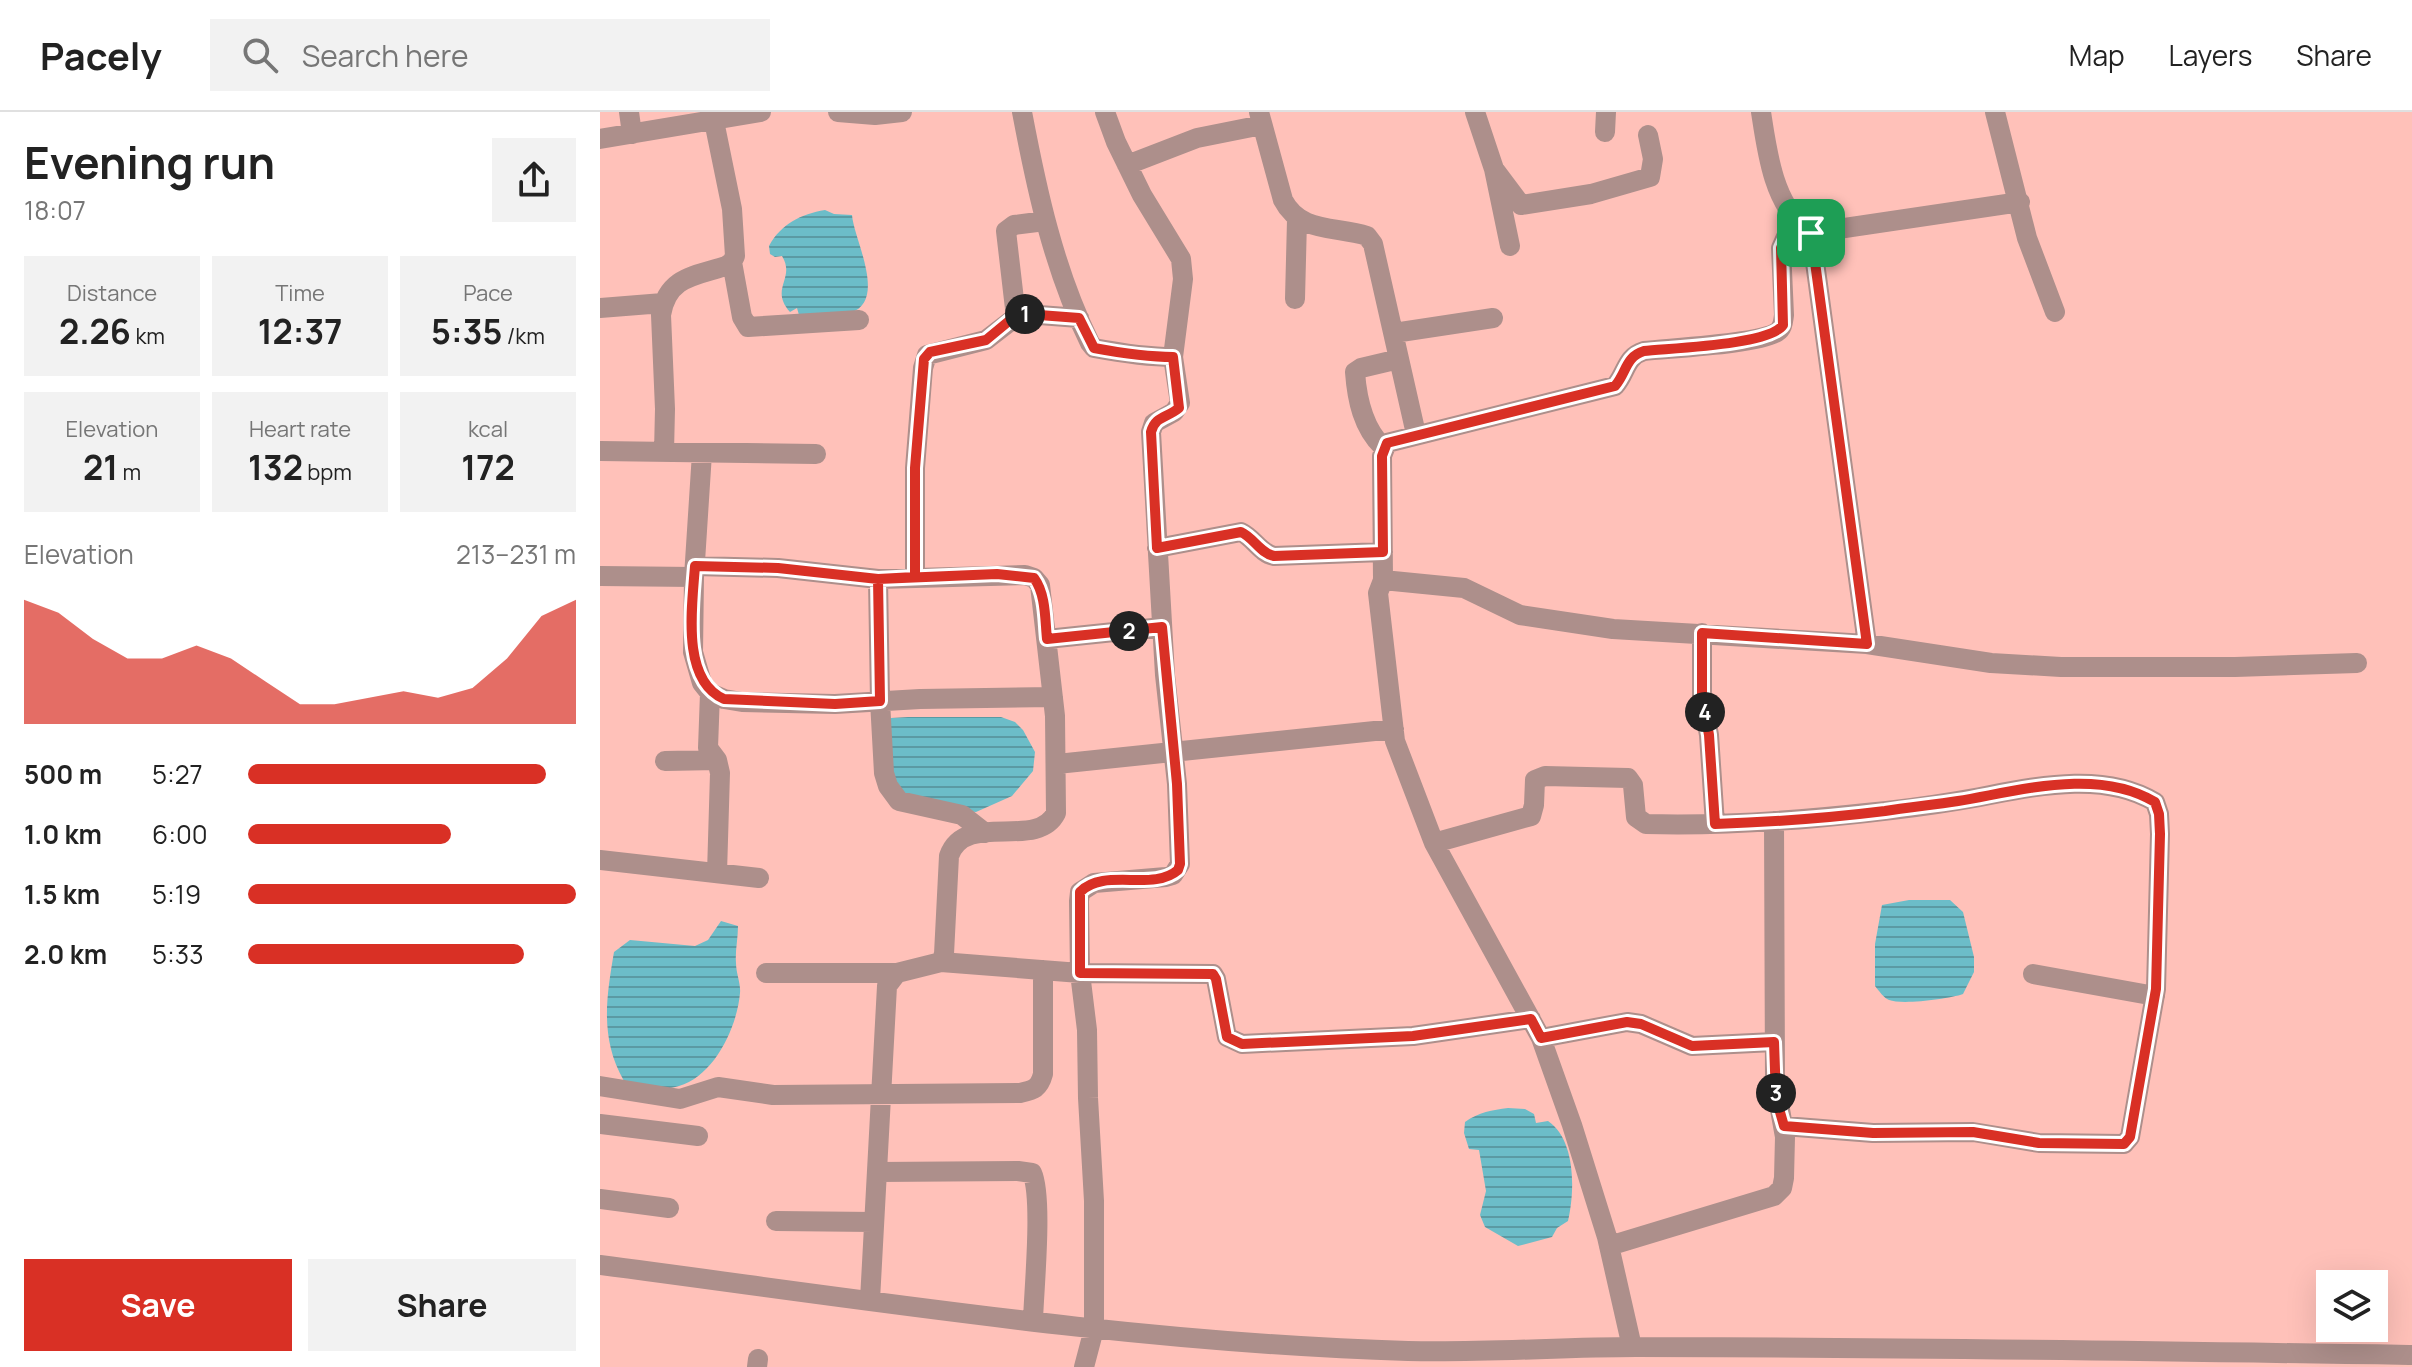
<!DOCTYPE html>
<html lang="en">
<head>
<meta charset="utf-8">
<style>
	:root { --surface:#fff; --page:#f2f2f2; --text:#222; --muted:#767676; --line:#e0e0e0; --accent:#d93025 }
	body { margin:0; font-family:Manrope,sans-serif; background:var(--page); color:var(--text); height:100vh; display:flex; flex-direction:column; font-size:30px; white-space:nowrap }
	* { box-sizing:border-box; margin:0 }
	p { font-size:26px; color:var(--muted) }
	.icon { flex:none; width:44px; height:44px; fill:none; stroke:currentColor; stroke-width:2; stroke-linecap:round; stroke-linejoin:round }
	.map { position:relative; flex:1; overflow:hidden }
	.side { display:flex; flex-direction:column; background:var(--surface); width:600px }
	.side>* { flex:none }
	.controls { position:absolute; left:1716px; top:1158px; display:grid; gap:16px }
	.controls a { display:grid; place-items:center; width:72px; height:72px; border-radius:0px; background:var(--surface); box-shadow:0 8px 32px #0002; font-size:40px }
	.pin { position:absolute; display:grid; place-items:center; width:68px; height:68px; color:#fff; margin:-34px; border-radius:16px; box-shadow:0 4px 12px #0006 }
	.km { position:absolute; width:40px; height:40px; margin:-20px; border-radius:50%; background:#222; color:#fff; font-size:22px; line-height:40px; text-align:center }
	.round { display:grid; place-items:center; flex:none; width:84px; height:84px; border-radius:0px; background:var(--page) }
	.headline { display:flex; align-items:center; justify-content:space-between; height:136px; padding:0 24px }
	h1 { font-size:44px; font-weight:700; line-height:60px }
	.stats { display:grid; grid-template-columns:repeat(3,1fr); gap:12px; height:136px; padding:8px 24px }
	.stats div { display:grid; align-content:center; border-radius:0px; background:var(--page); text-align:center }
	.stats b { font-size:34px; font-weight:700 }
	.stats small { font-size:22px; font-weight:400 }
	.stats p { font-size:22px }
	.chart { height:224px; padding:16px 24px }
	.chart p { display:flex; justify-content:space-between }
	.chart svg { width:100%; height:144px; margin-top:8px; fill:var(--accent); opacity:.7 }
	.primary-button { display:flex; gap:16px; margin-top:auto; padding:16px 24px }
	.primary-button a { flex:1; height:92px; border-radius:0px; background:var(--accent); color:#fff; font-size:32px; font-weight:700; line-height:92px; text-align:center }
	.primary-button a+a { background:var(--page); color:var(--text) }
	ul { padding:0 24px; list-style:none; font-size:26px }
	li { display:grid; grid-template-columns:128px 96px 1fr; align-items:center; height:60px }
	li i { height:20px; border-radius:10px; background:var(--accent) }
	header { display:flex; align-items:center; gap:48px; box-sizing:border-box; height:112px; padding:0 40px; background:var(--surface); border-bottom:2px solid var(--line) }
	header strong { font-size:38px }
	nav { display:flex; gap:44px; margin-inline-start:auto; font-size:28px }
	.search { width:560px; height:72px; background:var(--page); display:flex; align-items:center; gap:20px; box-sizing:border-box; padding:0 28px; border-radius:0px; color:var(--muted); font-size:30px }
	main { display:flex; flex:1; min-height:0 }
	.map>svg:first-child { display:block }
	.water { fill:url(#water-rules) }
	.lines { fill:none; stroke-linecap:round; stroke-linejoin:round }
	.minor { stroke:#ad8f8b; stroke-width:20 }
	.route-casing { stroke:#fff; stroke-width:16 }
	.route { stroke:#d93025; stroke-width:10 }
</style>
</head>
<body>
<header>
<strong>Pacely</strong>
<div class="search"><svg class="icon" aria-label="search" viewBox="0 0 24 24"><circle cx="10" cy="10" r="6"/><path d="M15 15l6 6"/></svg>Search here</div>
<nav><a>Map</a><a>Layers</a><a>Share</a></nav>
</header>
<main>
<section class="side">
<div class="headline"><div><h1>Evening run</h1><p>18:07</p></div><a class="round"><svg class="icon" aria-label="share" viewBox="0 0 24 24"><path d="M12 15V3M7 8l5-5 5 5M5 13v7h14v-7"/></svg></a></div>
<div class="stats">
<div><p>Distance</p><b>2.26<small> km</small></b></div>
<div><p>Time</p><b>12:37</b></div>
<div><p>Pace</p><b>5:35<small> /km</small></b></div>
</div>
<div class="stats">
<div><p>Elevation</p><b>21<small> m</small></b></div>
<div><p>Heart rate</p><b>132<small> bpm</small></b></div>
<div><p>kcal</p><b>172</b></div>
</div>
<div class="chart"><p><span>Elevation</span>213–231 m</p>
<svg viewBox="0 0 160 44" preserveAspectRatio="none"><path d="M0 44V6L10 10L20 18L30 24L40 24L50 20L60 24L70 31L80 38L90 38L100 36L110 34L120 36L130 33L140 24L150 11L160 6V44z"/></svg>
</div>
<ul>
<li><b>500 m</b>5:27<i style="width:91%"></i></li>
<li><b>1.0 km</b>6:00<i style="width:62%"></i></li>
<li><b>1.5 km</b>5:19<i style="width:100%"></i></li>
<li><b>2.0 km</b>5:33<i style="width:84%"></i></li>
</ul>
<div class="primary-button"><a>Save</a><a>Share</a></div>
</section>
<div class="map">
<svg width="1812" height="1255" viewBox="0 0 1812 1255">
	<defs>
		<pattern id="water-rules" width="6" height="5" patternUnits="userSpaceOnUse" patternTransform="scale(2)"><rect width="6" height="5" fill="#6cbdc8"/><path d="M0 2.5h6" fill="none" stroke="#5b9aa3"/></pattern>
	</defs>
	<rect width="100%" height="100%" fill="#ffc1b9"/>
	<!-- water -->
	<path class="water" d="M225,98L234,102L252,103C254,128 288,189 250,201C235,205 214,202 199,203L197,196L190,200C169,176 196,167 182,144L175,145L170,142L169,134C181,112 201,102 225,98Z
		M308,605H401L415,610L423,618L435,640L433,659L412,684L376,700L363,699L313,690L291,667L287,613L291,606Z
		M1309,788H1350L1363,800L1374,845V860L1363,882C1349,887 1302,893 1289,888C1284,886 1279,879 1275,874V832L1282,793Z
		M121,809L138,814C138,827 135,839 136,851C136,861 141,872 140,881C137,916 114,964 79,974C61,980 42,973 24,969C0,927 6,887 14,840L30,828L95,834L108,828Z
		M908,996L925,997L934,1002L936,1011L948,1009C976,1028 975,1079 968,1109L957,1116L952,1125L918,1134L885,1115L880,1103L886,1079L879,1038L869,1037L864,1021L865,1010C879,1000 892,998 908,996Z"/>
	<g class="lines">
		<!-- minor -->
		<path class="minor" d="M29,0L32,22
			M238,0L275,3L302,0
			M422,0C437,79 454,158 490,231L494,236C521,241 546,245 573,245
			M659,0L683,88C700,121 735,114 767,124L773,132L816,322
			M875,0L894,57L910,134
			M1161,0C1167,39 1173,90 1205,116
			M1395,0L1427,126L1455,200
			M1005,20L1006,0
			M0,27L161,0
			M527,53L597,26L662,13
			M894,57L921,93L991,82L1050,65L1053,47L1048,23
			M132,150L142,205L148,215L259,208
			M695,187L697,108
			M0,196L63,191
			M416,205L406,119L414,113L445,109
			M794,221L893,206
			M783,335C763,316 757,288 755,260L761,256L799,247
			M0,339L216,342
			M64,340L65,297L61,203C67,165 94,164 126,154L132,150L135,144L132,97L114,9
			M102,341L94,465L93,540L102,571L110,581L124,587L142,590L235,592L320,587L453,585
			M557,436L641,420C654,426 660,441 674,444L783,440
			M95,454L178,456L278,467L425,463L434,466L440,473L455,604L456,701C437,739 365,698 349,744L344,842L341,850L297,861L287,874L270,1188
			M0,464L94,465
			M315,465V356L323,256L327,243L386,228L416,205L426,202L479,206
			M278,467L280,589L284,661L288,674L299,689L362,703L385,721
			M783,468L782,344L787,331L1015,274C1027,260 1025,245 1044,239C1070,236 1160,232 1177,220C1183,216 1183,210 1184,203L1181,136L1194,107
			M1102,521V585L1109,623L1115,712
			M447,527L562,515
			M1267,532L1211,121L1420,90
			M110,581L108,636L117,648L120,661L117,761
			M65,649L117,648
			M457,652L794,617
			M834,731L931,704L934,693L935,668L945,664L1028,666L1033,673L1036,705L1046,712C1119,714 1193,709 1266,701C1296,698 1327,694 1357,689C1419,679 1497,655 1555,690L1559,702L1560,722L1556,877L1530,1025L1524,1032L1439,1031L1373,1020L1273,1021L1184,1014
			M0,748L159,766
			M341,850L480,861L613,862L616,867L627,925L642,932L813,924L931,907
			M166,861H297
			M1433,862L1555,884
			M941,926L1027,910L1041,912L1092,934L1174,930
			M0,974L80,987L118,975L173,983L420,981C433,978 439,977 443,962V858
			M0,1012L98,1024
			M278,1060L418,1059L432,1061C443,1085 434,1177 433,1208
			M0,1087L69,1096
			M176,1109L274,1110
			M1009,1134L1174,1084L1182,1076L1184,1066L1185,1025L1175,970L1174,709
			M0,1153C268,1188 537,1231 808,1239C884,1241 960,1235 1036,1235C1295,1235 1553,1239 1812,1243
			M1032,1235L1007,1125L972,1013L941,926L834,731L795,629L778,481L783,468L864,476L920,503L1013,517L1267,532L1391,551L1461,555H1635L1757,551
			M157,1255L158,1247
			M484,1255L494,1217V1089L488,986L487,918L480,861L479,789L480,780L494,771L566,765L573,763L580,752L577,672L565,563L551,320L554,311L574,300L580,291L573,245L583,167L581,147L542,83L516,30L505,0"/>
	</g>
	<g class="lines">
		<defs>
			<path id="route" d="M1211,121L1194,107L1181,136L1183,213C1170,233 1071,236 1044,239C1025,245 1027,260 1015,274L787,331L782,344L783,440L674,444C660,441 654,426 641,420L557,436L551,320C555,304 567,306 579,296L573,245C546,245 521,241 494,236L479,206L426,202L409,209L386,228L330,240L324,247L315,356V465L278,467L280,589L235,592L124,587C81,568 92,495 95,454L178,456L278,467L397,462L434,466C446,482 445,508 447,527L562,515L577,672L580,752L578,758C553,780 504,755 480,780V861L613,862L616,867L627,925L642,932L813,924L931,907L941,926L1027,910L1041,912L1092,934L1174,930L1176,986L1184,1014L1273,1021L1373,1020L1439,1031L1524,1032L1530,1025L1556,877L1560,722L1559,702L1555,690C1497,655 1419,679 1358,689C1334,693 1309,695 1285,699C1229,706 1172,710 1115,712L1109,623L1102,585V521L1267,532L1211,121"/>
		</defs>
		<!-- route casing -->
		<use href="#route" class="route-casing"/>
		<!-- route -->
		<use href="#route" class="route"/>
	</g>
</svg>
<div class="controls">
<a><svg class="icon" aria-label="layers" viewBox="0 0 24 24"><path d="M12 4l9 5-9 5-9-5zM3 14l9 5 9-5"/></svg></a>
</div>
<div class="pin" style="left:1211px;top:121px;background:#1e9e55"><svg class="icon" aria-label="arrive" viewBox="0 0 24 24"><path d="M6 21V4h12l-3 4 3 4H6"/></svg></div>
<b class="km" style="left:425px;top:202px">1</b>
<b class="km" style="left:529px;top:519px">2</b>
<b class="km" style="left:1176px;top:981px">3</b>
<b class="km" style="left:1105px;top:600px">4</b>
</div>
</main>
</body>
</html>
